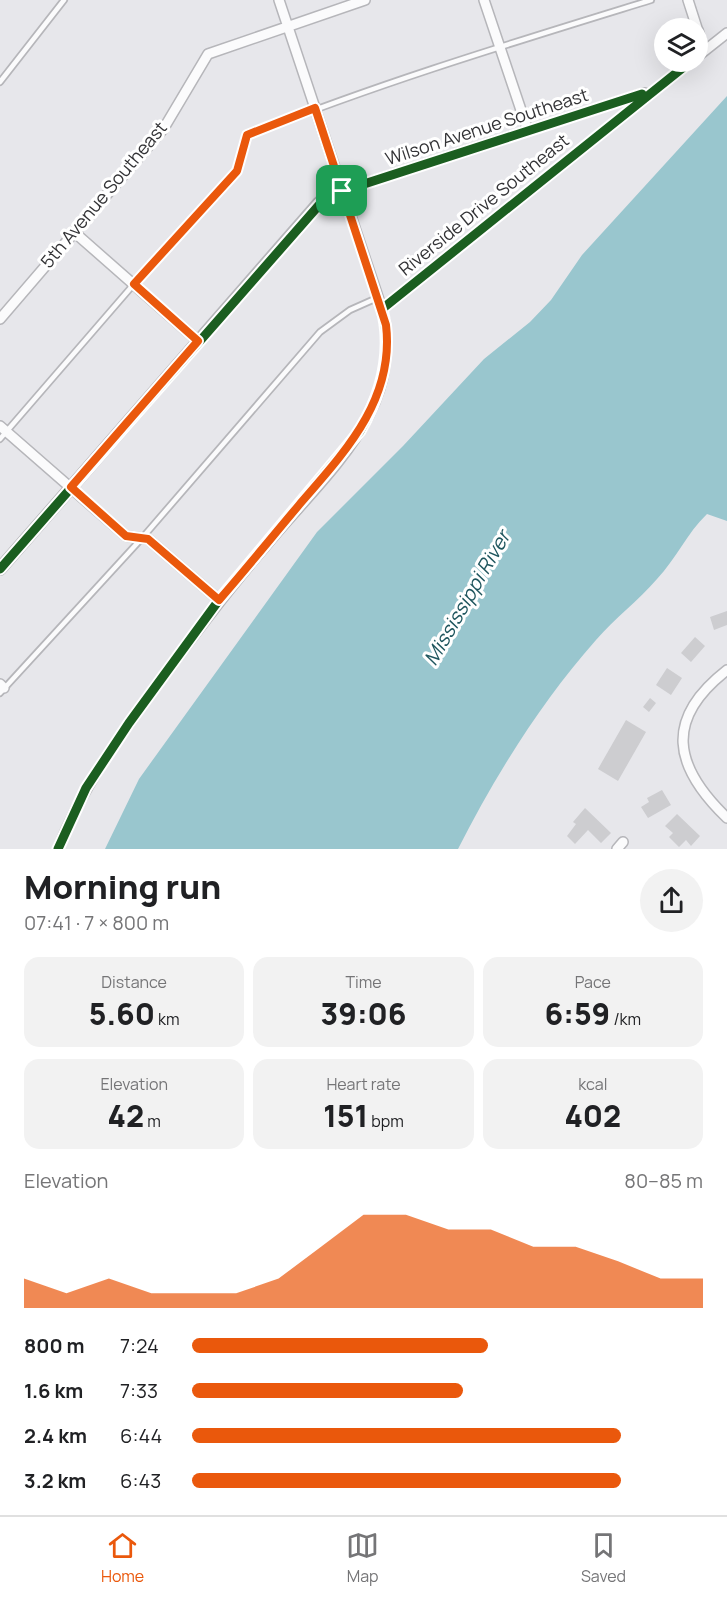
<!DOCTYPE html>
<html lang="en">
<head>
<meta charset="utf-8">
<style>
	:root { --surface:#fff; --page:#f2f2f2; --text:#202124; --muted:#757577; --line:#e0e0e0; --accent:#ea580c }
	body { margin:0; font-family:Manrope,sans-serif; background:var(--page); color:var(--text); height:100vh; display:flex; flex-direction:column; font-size:22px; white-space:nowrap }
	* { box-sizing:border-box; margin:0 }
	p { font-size:20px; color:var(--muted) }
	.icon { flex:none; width:33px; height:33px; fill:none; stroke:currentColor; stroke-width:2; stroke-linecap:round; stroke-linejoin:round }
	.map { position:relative; height:849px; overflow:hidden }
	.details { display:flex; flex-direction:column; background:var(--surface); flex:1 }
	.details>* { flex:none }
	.controls { position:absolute; left:654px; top:18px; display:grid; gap:12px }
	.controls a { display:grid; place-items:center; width:54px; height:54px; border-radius:50%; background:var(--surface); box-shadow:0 6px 24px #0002; font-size:30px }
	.pin { position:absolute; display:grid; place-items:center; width:51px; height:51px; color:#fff; margin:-26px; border-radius:12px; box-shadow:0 3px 9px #0006 }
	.round { display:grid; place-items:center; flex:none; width:63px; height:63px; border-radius:32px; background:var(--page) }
	.summary { display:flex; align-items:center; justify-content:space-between; height:102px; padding:0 24px }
	h1 { font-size:33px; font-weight:800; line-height:45px }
	.stats { display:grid; grid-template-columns:repeat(3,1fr); gap:9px; height:102px; padding:6px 24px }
	.stats div { display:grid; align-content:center; border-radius:15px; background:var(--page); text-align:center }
	.stats b { font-size:30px; font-weight:800 }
	.stats small { font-size:16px; font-weight:400 }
	.stats p { font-size:16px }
	.chart { height:168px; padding:12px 24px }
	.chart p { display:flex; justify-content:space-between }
	.chart svg { width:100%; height:108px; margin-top:6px; fill:var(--accent); opacity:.7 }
	ul { padding:0 24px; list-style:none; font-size:20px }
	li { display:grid; grid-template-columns:96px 72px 1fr; align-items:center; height:45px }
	li i { height:15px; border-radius:8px; background:var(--accent) }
	.tabs { display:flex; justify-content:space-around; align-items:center; height:84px; border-top:2px solid var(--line); background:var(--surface); font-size:16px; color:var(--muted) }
	.tabs a { display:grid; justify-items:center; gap:3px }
	.tabs .selected { color:var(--accent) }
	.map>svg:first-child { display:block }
	.water { fill:#99c6ce }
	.building { fill:#cdcdd0 }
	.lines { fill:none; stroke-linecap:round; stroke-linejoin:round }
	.service-casing { stroke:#b6b6ba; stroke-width:8 }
	.minor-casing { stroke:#b6b6ba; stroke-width:12 }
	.tertiary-casing { stroke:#b6b6ba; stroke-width:14 }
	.service { stroke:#fbfbfc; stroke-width:4.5 }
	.minor { stroke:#fbfbfc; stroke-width:9 }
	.tertiary { stroke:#fbfbfc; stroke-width:10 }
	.cycleway-casing { stroke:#fff; stroke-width:13 }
	.cycleway { stroke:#1b5e20; stroke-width:9 }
	.route-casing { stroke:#fff; stroke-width:12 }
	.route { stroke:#ea580c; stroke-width:8 }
	.labels { text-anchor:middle; stroke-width:6; stroke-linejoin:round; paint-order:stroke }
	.street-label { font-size:18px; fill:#333336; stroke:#fff }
	.water-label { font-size:20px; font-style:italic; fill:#1f565e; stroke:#fff }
</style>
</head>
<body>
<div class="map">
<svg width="727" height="849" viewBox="0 0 727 849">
	<rect width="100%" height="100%" fill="#e7e7eb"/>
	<!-- water -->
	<path class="water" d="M727,96V521L707,514C687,533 676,559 657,579C638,601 615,618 596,640C541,702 495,776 458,849H105L139,779L317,532L403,446L484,359L530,322L551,300L582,255Z"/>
	<!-- building -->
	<path class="building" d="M727,611V625L714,630L710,617Z
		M695,637L705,646L691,662L681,653Z
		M667,668L682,678L671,695L656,685Z
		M650,698L656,703L649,712L643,707Z
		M626,720L646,732L618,781L598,769Z
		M662,790L671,805L648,818L641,807L649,802L647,798Z
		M585,808L611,833L601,843L588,830L575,844L567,836L576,824L573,822Z
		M677,814L700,836L691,846L686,840L679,847L669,837L673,833L665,826Z"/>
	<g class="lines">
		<defs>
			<path id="service" d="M0,82L64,0
				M0,439L134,284L237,171L247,136C379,83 515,42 651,0
				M0,693L143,537L320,332L350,310L377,298"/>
			<path id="minor" d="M484,0L528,131
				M688,0L697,28
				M698,30L704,51
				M698,56L727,33
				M342,191L645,93
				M74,232L198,341
				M382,309L690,62
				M0,319L164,128L208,54L365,0
				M0,426L126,536L148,539L219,600
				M727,670C664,719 673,766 727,818
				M0,684L4,688
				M58,849C81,789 118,738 156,686C192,637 228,589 268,543C302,502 345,462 369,415C386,382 391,345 382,309L279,0
				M617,849L623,842"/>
			<path id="tertiary" d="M0,569L318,204L327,196L342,191"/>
		</defs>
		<!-- service casing -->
		<use href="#service" class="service-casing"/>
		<!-- minor casing -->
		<use href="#minor" class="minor-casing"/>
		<!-- tertiary casing -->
		<use href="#tertiary" class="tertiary-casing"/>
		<!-- service -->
		<use href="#service" class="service"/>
		<!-- minor -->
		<use href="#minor" class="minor"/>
		<!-- tertiary -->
		<use href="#tertiary" class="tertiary"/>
		<defs>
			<path id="cycleway" d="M0,569L327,196L642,94
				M58,849L86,788L129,723L219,600L360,431C382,393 393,353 382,309L690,62"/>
		</defs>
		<!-- cycleway casing -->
		<use href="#cycleway" class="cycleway-casing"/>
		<!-- cycleway -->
		<use href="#cycleway" class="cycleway"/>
	</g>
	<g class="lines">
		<defs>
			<path id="route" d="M315,108L386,325C395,400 344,453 299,505C272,537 246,569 219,600L148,539L126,536L71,487L198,341L134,284L237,171L247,135Z"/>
		</defs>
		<!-- route casing -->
		<use href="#route" class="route-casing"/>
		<!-- route -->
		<use href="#route" class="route"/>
	</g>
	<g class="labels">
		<!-- street labels -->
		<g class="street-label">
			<text transform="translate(487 127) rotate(-18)" y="6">Wilson Avenue Southeast</text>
			<text transform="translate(104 195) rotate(-50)" y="6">5th Avenue Southeast</text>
			<text transform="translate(484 205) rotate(-39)" y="6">Riverside Drive Southeast</text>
		</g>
		<!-- water labels -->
		<g class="water-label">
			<text transform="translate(467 598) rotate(-60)" y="7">Mississippi River</text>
		</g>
	</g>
</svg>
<div class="controls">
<a><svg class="icon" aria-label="layers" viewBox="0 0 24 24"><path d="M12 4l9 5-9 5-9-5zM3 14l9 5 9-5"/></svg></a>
</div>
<div class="pin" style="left:342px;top:191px;background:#1e9e55"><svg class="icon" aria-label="arrive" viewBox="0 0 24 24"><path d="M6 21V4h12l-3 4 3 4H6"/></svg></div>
</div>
<section class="details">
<div class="summary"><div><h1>Morning run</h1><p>07:41 · 7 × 800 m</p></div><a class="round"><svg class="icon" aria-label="share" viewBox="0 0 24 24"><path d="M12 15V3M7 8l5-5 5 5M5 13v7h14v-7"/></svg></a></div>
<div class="stats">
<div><p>Distance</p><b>5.60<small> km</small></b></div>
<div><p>Time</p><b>39:06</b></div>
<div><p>Pace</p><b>6:59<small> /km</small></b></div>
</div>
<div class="stats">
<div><p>Elevation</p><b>42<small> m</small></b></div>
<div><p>Heart rate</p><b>151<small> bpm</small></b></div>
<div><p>kcal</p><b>402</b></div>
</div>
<div class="chart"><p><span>Elevation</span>80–85 m</p>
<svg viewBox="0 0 160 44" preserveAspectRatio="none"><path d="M0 44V32L10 38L20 32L30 38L40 38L50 38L60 32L70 19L80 6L90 6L100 12L110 12L120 19L130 19L140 25L150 32L160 32V44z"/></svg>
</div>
<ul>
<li><b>800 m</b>7:24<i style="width:58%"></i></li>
<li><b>1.6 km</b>7:33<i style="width:53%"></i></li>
<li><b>2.4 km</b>6:44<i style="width:84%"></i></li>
<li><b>3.2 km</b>6:43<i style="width:84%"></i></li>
</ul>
</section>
<nav class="tabs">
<a class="selected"><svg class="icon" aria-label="home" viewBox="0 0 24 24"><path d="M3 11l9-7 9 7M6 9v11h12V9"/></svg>Home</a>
<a><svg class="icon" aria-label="map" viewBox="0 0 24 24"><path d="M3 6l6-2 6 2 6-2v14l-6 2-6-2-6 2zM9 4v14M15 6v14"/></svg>Map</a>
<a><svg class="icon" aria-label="saved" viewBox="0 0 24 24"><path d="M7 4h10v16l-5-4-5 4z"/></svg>Saved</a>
</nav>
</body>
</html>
